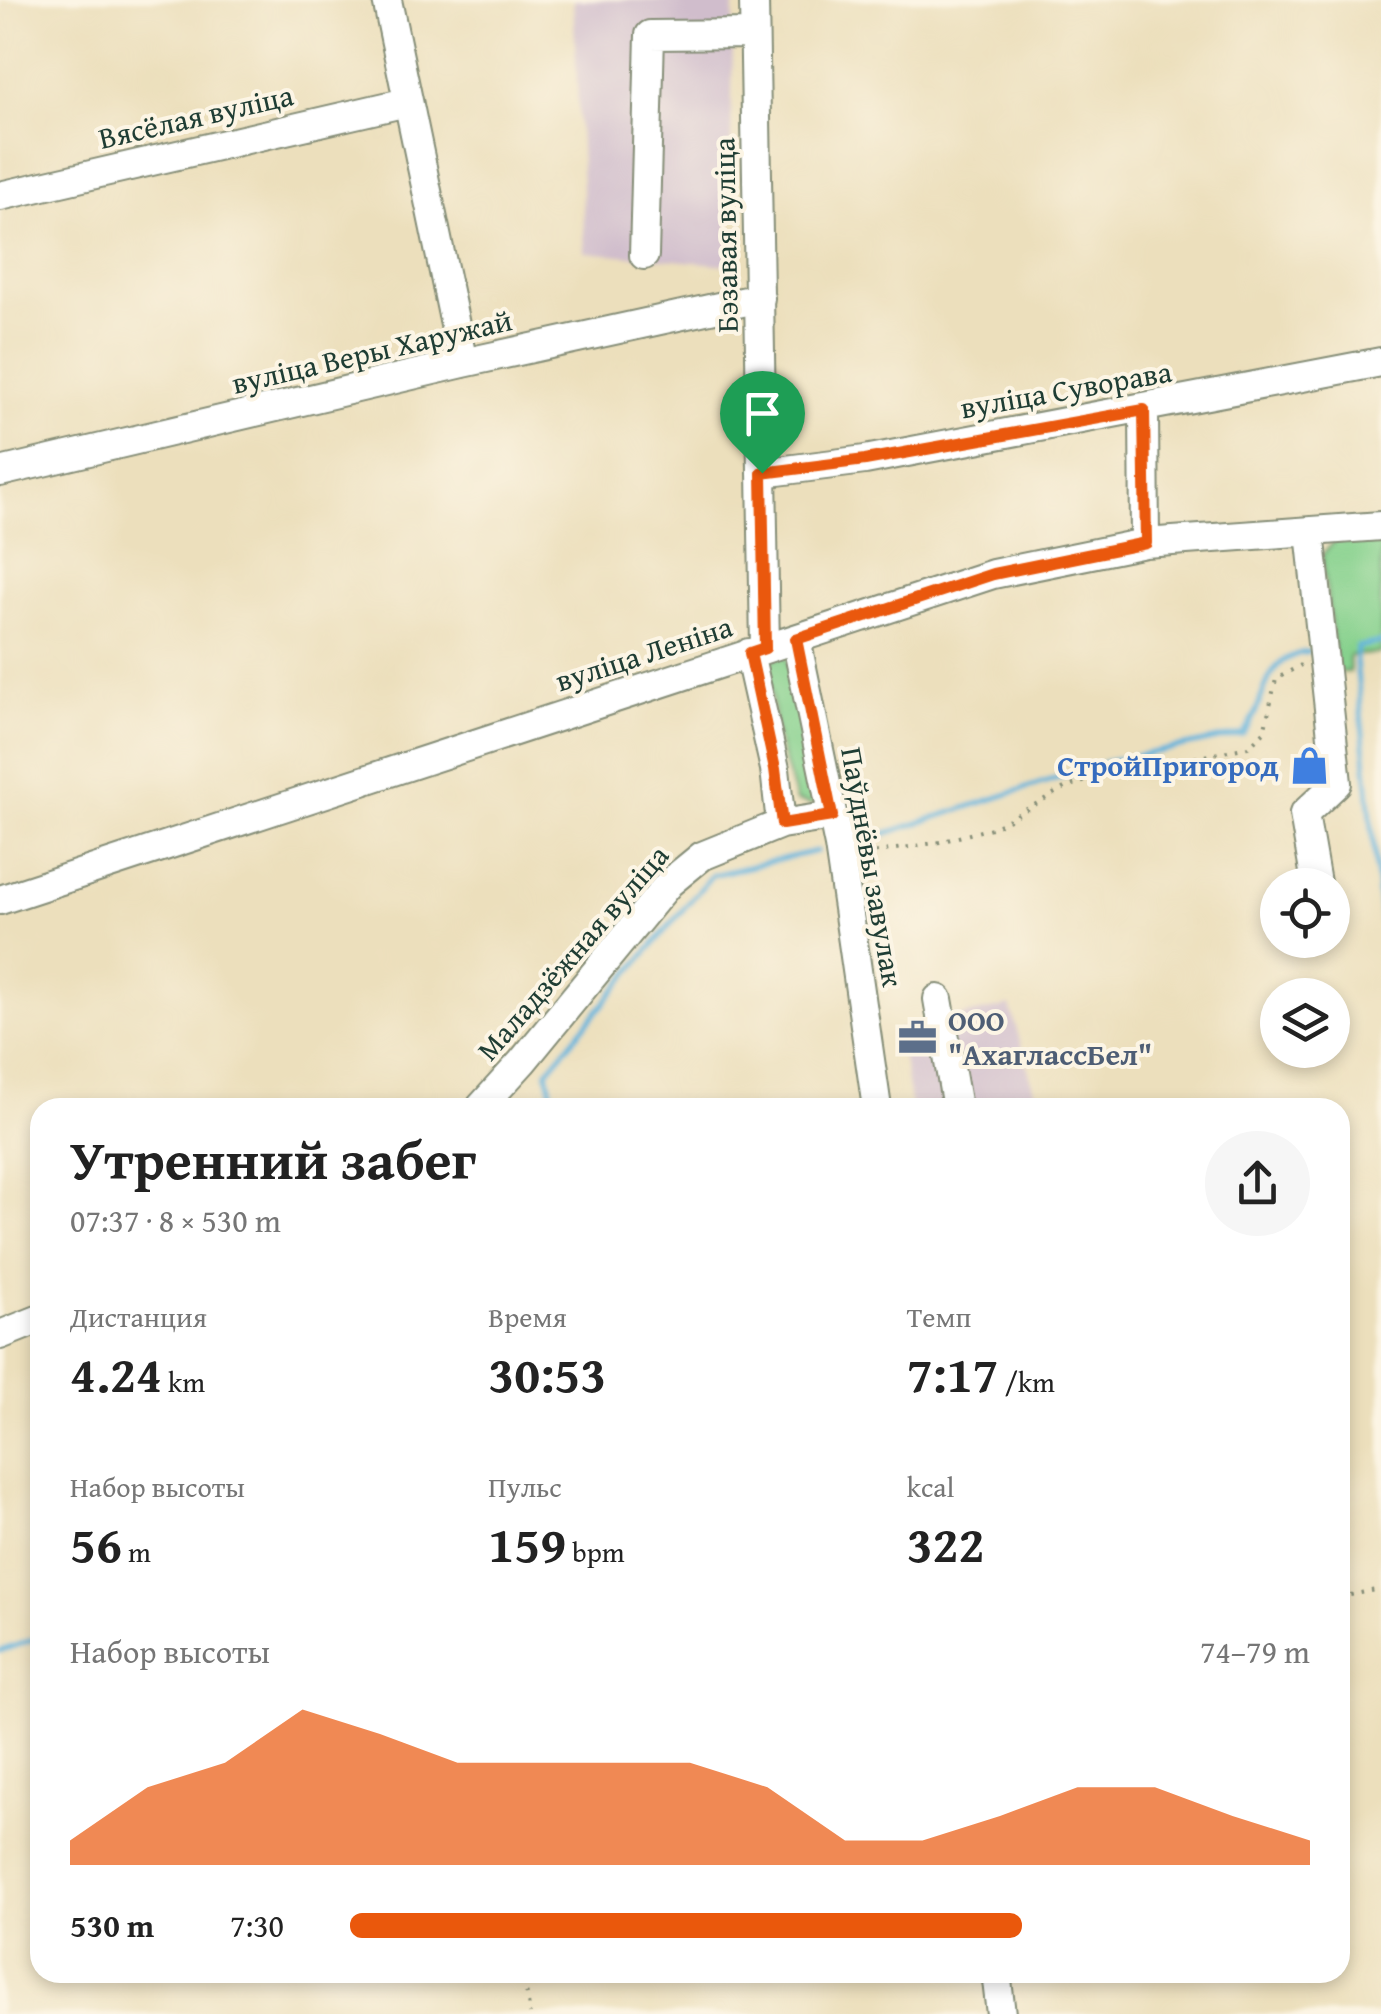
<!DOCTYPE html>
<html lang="ru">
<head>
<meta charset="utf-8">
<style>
	:root { --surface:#fff; --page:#f6f6f6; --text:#222; --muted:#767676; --accent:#ea580c }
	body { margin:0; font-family:"Gentium Book Plus",serif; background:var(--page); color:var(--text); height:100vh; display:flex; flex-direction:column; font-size:38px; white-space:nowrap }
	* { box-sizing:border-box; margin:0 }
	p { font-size:32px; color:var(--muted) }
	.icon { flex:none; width:55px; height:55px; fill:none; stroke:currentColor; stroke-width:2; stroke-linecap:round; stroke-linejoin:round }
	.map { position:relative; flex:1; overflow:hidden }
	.drawer { position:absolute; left:30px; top:1098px; width:1320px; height:885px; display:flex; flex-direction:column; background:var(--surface); border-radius:30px; box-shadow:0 5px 15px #0003 }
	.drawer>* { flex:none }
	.tools { position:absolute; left:1260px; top:868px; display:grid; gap:20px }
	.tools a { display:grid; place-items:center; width:90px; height:90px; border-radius:50%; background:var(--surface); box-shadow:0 5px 15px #0003; font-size:50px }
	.pin { position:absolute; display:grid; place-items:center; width:85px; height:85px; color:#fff; margin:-102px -42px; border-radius:50% 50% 50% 0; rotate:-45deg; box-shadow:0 0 10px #0007 }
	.pin .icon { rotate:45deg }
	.round { display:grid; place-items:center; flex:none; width:105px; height:105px; border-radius:52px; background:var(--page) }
	.headline { display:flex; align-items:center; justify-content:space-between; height:170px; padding:0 40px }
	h1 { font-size:55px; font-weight:700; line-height:75px }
	.stats { display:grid; grid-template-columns:repeat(3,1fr); gap:15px; height:170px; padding:10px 40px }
	.stats div { display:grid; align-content:center }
	.stats b { font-size:50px; font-weight:700 }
	.stats small { font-size:28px; font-weight:400 }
	.stats p { font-size:28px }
	.chart { height:280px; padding:20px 40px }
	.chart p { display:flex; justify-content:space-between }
	.chart svg { width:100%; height:180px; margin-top:10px; fill:var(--accent); opacity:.7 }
	ul { padding:0 40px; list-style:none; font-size:32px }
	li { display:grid; grid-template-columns:160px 120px 1fr; align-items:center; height:75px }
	li i { height:25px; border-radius:12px; background:var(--accent) }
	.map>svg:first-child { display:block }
	.industrial { fill:#d0bdcc }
	.green { fill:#86d18d; stroke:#528760; stroke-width:2.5 }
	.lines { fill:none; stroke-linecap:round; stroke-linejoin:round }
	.stream { stroke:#61b3dc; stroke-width:5 }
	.minor-casing { stroke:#868e78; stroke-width:32 }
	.path { stroke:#868e78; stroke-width:4; stroke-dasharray:2.5 8; stroke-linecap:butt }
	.minor { stroke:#fff; stroke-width:28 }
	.route-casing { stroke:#fff; stroke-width:20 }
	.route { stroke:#ea580c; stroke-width:12 }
	.labels { text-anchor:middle; stroke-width:8; stroke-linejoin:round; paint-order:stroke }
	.street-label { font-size:30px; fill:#1f3d34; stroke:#fcf5e5 }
	.shop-label { font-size:30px; font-weight:bold; fill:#366cbe; stroke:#fcf5e5; text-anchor:end }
	.service-label { font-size:30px; font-weight:bold; fill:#4e5e75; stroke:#fcf5e5; text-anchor:start }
</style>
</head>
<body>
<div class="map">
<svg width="1381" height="2014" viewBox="0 0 1381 2014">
	<rect width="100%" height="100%" fill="#fcf5e5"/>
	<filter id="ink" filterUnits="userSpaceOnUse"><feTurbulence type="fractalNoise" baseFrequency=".01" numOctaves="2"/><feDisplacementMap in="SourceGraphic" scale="20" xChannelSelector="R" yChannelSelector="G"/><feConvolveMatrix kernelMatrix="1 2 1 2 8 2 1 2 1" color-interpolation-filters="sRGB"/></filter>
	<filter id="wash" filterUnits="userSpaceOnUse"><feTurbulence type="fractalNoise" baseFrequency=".0048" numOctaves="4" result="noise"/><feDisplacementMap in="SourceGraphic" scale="40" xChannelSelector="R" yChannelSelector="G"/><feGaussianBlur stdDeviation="2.25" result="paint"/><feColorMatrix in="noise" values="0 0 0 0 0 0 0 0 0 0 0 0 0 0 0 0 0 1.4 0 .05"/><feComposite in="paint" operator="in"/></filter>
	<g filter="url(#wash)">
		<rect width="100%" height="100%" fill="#ecdfbc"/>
		<!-- industrial -->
		<path class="industrial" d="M573,0H734L728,265L585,252Z
			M1010,1006L1039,1107H911L898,1029Z"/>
		<!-- green -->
		<path class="green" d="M1381,537V653L1349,656L1350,672H1337L1322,555L1336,540Z
			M786,655L819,797L812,805L796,801L777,738L768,668L771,660Z"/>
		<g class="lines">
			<!-- stream -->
			<path class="stream" d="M1381,642L1357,647L1356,660L1381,923
				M856,843L1107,762L1243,734C1269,701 1259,658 1308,652
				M555,1108L547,1071L712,875L817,851
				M0,1651L40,1637"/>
		</g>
	</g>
	<g filter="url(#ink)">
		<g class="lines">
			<defs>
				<path id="minor" d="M387,0L463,363
					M754,0L765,648
					M0,196L407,102
					M644,255L650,35L754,34
					M1144,409L1145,543
					M0,472L463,363L760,298
					M762,473L865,460L1381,362
					M1310,532L1337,783L1304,814L1316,883
					M796,639L839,846L877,1108
					M781,824L832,816
					M0,900L993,574L1145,543L1381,526
					M938,999L956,1102
					M480,1108L522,1062L669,883L702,856L781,824L775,769L749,653
					M0,1335L40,1319
					M996,1972L1001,2014"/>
			</defs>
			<!-- minor casing -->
			<use href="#minor" class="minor-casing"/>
			<!-- path -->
			<path class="path" d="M865,854L940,842L995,827L1066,787L1104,776L1248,747L1264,732L1276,679L1301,665
				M1340,1597L1381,1589
				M523,1972L530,2014"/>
			<!-- minor -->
			<use href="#minor" class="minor"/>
		</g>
	</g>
	<g class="lines" filter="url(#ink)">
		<defs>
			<path id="route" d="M1144,410L1146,543L993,574L796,639L832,816L782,824L775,769L750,653L765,648L762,473L865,460Z"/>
		</defs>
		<!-- route casing -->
		<use href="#route" class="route-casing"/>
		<!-- route -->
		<use href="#route" class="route"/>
	</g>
	<!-- icons -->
	<defs>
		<symbol id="shop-bare" viewBox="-9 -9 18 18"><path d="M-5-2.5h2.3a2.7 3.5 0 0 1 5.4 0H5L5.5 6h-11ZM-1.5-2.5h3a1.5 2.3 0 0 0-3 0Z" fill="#3f7fe0" stroke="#fcf5e5" stroke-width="2.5" paint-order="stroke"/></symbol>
		<symbol id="office-bare" viewBox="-9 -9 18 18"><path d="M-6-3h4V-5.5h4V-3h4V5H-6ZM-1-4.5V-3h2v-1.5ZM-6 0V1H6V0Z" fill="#5c6f8a" stroke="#fcf5e5" stroke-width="2.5" paint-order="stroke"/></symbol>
	</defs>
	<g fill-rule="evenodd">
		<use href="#shop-bare" x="1282" y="738" width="55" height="55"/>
		<use href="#office-bare" x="890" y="1010" width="55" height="55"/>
	</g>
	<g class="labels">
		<!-- street labels -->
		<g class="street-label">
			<text transform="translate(196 117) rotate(-13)" y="10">Вясёлая вуліца</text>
			<text transform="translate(726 235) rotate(-91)" y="10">Бэзавая вуліца</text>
			<text transform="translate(372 352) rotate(-13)" y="10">вуліца Веры Харужай</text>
			<text transform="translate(1066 390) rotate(-10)" y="10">вуліца Суворава</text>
			<text transform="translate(644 654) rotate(-18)" y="10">вуліца Леніна</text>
			<text transform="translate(872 867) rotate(80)" y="10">Паўднёвы завулак</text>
			<text transform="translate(573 953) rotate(-49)" y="10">Маладзёжная вуліца</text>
		</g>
		<!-- shop labels -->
		<g class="shop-label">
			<text x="1279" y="776">СтройПригород</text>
		</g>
		<!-- service labels -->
		<g class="service-label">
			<text x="948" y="1031">ООО<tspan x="948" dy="34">"АхаглассБел"</tspan></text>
		</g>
	</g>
</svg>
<div class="tools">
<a><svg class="icon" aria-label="locate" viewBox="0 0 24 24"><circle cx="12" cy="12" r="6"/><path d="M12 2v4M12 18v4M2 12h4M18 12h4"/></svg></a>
<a><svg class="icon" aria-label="layers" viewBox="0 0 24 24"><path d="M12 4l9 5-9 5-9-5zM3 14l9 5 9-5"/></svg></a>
</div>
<div class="pin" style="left:762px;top:473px;background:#1e9e55"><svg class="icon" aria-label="arrive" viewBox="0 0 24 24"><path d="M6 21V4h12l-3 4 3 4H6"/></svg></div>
<section class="drawer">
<div class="headline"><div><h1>Утренний забег</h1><p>07:37 · 8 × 530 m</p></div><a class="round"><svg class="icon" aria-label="share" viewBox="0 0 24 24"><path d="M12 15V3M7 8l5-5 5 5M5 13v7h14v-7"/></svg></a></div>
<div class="stats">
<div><p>Дистанция</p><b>4.24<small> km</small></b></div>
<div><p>Время</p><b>30:53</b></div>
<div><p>Темп</p><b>7:17<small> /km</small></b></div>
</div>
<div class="stats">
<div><p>Набор высоты</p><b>56<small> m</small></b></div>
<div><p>Пульс</p><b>159<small> bpm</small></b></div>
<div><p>kcal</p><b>322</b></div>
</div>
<div class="chart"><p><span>Набор высоты</span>74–79 m</p>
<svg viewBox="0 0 160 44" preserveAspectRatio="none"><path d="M0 44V38L10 25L20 19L30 6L40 12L50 19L60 19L70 19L80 19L90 25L100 38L110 38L120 32L130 25L140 25L150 32L160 38V44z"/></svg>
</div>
<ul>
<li><b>530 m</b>7:30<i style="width:70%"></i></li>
</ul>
</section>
</div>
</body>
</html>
